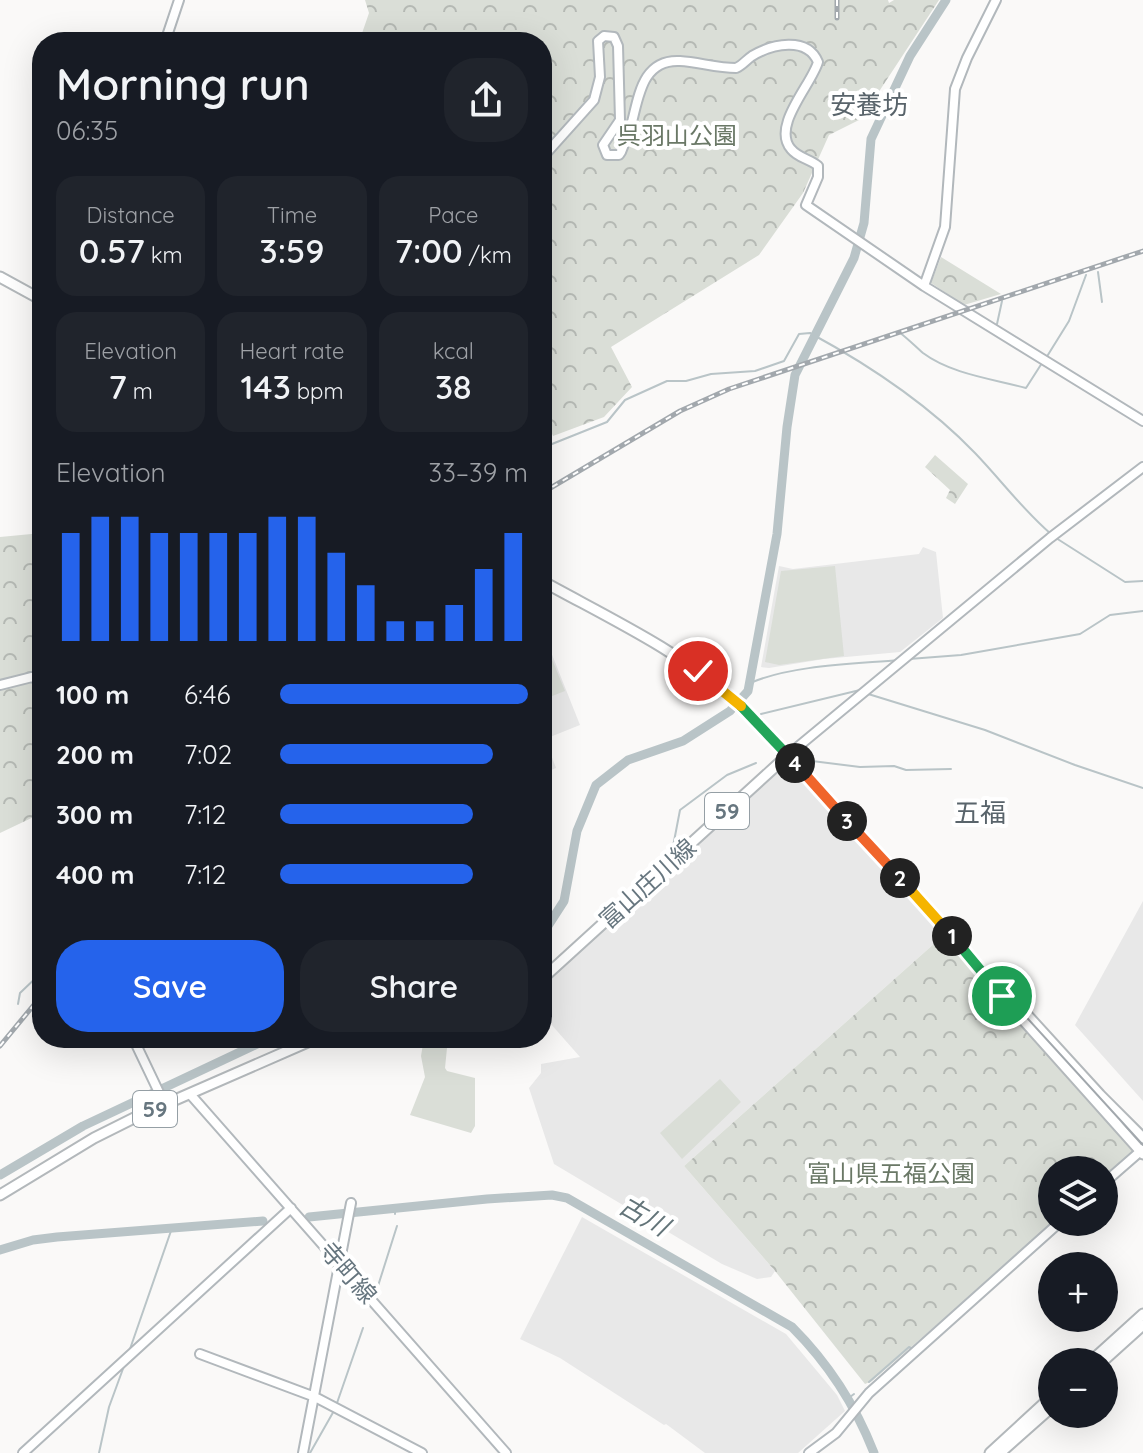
<!DOCTYPE html>
<html lang="en">
<head>
<meta charset="utf-8">
<style>
	:root { --surface:#171b24; --page:#20242c; --text:#f1f3f6; --muted:#9ea1a6; --accent:#2563eb }
	body { margin:0; font-family:Quicksand,"Noto Sans JP",sans-serif; background:var(--page); color:var(--text); height:100vh; display:flex; flex-direction:column; font-size:30px; white-space:nowrap }
	* { box-sizing:border-box; margin:0 }
	p { font-size:26px; color:var(--muted) }
	.icon { flex:none; width:44px; height:44px; fill:none; stroke:currentColor; stroke-width:2; stroke-linecap:round; stroke-linejoin:round }
	.map { position:relative; flex:1; overflow:hidden }
	.drawer { position:absolute; left:32px; top:32px; width:520px; height:1016px; display:flex; flex-direction:column; background:var(--surface); border-radius:32px; box-shadow:0 8px 32px #0002 }
	.drawer>* { flex:none }
	.fabs { position:absolute; left:1038px; top:1156px; display:grid; gap:16px }
	.fabs a { display:grid; place-items:center; width:80px; height:80px; border-radius:50%; background:var(--surface); box-shadow:0 8px 32px #0002; font-size:40px }
	.pin { position:absolute; display:grid; place-items:center; width:68px; height:68px; color:#fff; margin:-34px; border:4px solid #fff; border-radius:50%; box-shadow:0 2px 8px #0007 }
	.km { position:absolute; width:40px; height:40px; margin:-20px; border-radius:50%; background:#222; color:#fff; font-size:22px; line-height:40px; text-align:center }
	.round { display:grid; place-items:center; flex:none; width:84px; height:84px; border-radius:32px; background:var(--page) }
	.headline { display:flex; align-items:center; justify-content:space-between; height:136px; padding:0 24px }
	h1 { font-size:44px; font-weight:600; line-height:60px }
	.stats { display:grid; grid-template-columns:repeat(3,1fr); gap:12px; height:136px; padding:8px 24px }
	.stats div { display:grid; align-content:center; border-radius:20px; background:var(--page); text-align:center }
	.stats b { font-size:34px; font-weight:600 }
	.stats small { font-size:22px; font-weight:400 }
	.stats p { font-size:22px }
	.chart { height:224px; padding:16px 24px }
	.chart p { display:flex; justify-content:space-between }
	.chart svg { width:100%; height:144px; margin-top:8px; stroke:var(--accent); stroke-width:6 }
	.button { display:flex; gap:16px; margin-top:auto; padding:16px 24px }
	.button a { flex:1; height:92px; border-radius:32px; background:var(--accent); color:#fff; font-size:32px; font-weight:600; line-height:92px; text-align:center }
	.button a+a { background:var(--page); color:var(--text) }
	ul { padding:0 24px; list-style:none; font-size:26px }
	li { display:grid; grid-template-columns:128px 96px 1fr; align-items:center; height:60px }
	li i { height:20px; border-radius:10px; background:var(--accent) }
	.map>svg:first-child { display:block }
	.built { fill:#e8e8e8 }
	.grass { fill:#daded7 }
	.forest { fill:url(#forest-crowns) }
	.lines { fill:none; stroke-linecap:round; stroke-linejoin:round }
	.stream { stroke:#b9c4c7; stroke-width:2 }
	.river { stroke:#b9c4c7; stroke-width:9 }
	.secondary-casing { stroke:#b2b8bc; stroke-width:12 }
	.primary-casing { stroke:#b3b8bb; stroke-width:13 }
	.secondary { stroke:#fff; stroke-width:8 }
	.primary { stroke:#fff; stroke-width:9 }
	.tram { stroke:#a2a8ad; stroke-width:2 }
	.rail-casing { stroke:#a2a8ad; stroke-width:5 }
	.rail { stroke:#fff; stroke-width:2; stroke-dasharray:6; stroke-linecap:butt }
	.split-1-casing { stroke:#fff; stroke-width:16 }
	.split-2-casing { stroke:#fff; stroke-width:16 }
	.split-3-casing { stroke:#fff; stroke-width:16 }
	.split-4-casing { stroke:#fff; stroke-width:16 }
	.split-5-casing { stroke:#fff; stroke-width:16 }
	.split-6-casing { stroke:#fff; stroke-width:16 }
	.split-1 { stroke:#22a559; stroke-width:10 }
	.split-2 { stroke:#f5b400; stroke-width:10 }
	.split-3 { stroke:#f0652b; stroke-width:10 }
	.split-4 { stroke:#f0652b; stroke-width:10 }
	.split-5 { stroke:#22a559; stroke-width:10 }
	.split-6 { stroke:#f5b400; stroke-width:10 }
	.labels { text-anchor:middle; stroke-width:8; stroke-linejoin:round; paint-order:stroke }
	.shield { fill:#fff; stroke:#959fa5; stroke-width:2 }
	.shield-label { font-size:22px; font-weight:bold; fill:#67767f }
	.park-label { font-size:24px; fill:#6a7866; stroke:#fff }
	.street-label { font-size:24px; fill:#67767f; stroke:#fff }
	.neighbourhood-label { font-size:26px; fill:#59646b; stroke:#fff }
	.water-label { font-size:26px; font-style:italic; fill:#637479; stroke:#fff }
</style>
</head>
<body>
<div class="map">
<svg width="1143" height="1453" viewBox="0 0 1143 1453">
	<defs>
		<pattern id="forest-crowns" width="20" height="18" patternUnits="userSpaceOnUse" patternTransform="scale(2)"><rect width="20" height="18" fill="#daded7"/><path d="M2 6a3 3 0 1 1 6 0M12 15a3 3 0 1 1 6 0" fill="none" stroke="#b5b9b4"/></pattern>
	</defs>
	<rect width="100%" height="100%" fill="#faf9f8"/>
	<!-- built -->
	<path class="built" d="M923,547L936,552L943,618L900,652L824,659L769,668L761,667L779,566L793,569L919,554Z
		M544,640L547,642L580,725L545,739L556,768L542,774Z
		M787,762L945,934L684,1166L775,1271L771,1277L757,1279L722,1264L554,1164L529,1088L541,1073V1064L580,1057L542,1014V984Z
		M1143,901V1101L1075,1025Z
		M582,1217L786,1334L837,1395L845,1411L798,1453H705L666,1424L664,1425L560,1358L520,1339Z"/>
	<!-- grass -->
	<path class="grass" d="M835,566L844,656L779,665L765,662L781,571Z
		M545,642L565,691L542,700V643Z
		M424,1038H448L445,1068L447,1071L475,1078V1126L471,1133L410,1115L425,1077L421,1056Z
		M720,1079L741,1102L682,1159L660,1133Z"/>
	<!-- forest -->
	<path class="forest" d="M365,0H888L889,3L894,0H939L861,119L829,135L803,193L759,255L611,347L632,387L604,417L553,436L542,412V42H359L369,13Z
		M941,257L1001,294L964,305L931,283Z
		M935,455L968,484L955,504L946,498L950,490L925,467Z
		M42,533V813L0,833V537Z
		M945,934L1044,1043L1135,1153L1104,1180V1170H1052V1222H1055L872,1381L865,1384L775,1271L684,1166Z"/>
	<g class="lines">
		<!-- stream -->
		<path class="stream" d="M1098,272L1102,302
			M997,324L1002,301
			M899,332C907,338 915,346 923,353C951,374 993,379 1026,388L1042,363
			M1046,358L1069,321L1086,275
			M542,448L607,422L625,400L667,381H686L711,374L755,371L784,361L799,334L810,333C869,365 928,404 975,453C1001,480 1022,509 1051,534
			M1056,538L1125,582L1143,581
			M909,659L961,655L1080,634L1110,615L1143,611
			M750,683C792,665 854,664 899,660
			M865,693L985,730L1075,765L1143,788
			M761,714L860,690
			M804,760L860,767L894,766L906,770L951,769
			M671,857L680,810L727,775L756,763
			M18,1004L20,993L42,972
			M395,1208V1214
			M378,1286L397,1226
			M130,1349L172,1228
			M869,1382L909,1347L913,1349
			M850,1397L854,1394
			M337,1403L363,1328
			M99,1453L109,1407L124,1366
			M310,1453L335,1409"/>
		<!-- river -->
		<path class="river" d="M542,935L564,901L577,831L596,785L628,760L683,741L730,711L748,691L777,534L787,427L795,375L854,258L864,223L871,139L910,56L946,0
			M0,1175L83,1126L270,1038
			M309,1217L487,1199L552,1195L567,1198L792,1327C829,1364 855,1404 874,1453
			M0,1250L33,1240L57,1237L263,1221"/>
		<defs>
			<path id="secondary" d="M165,42L179,0
				M542,158L594,100L600,77L598,41L604,36L614,37L618,46L620,120L603,145L607,155H619L621,152C625,142 629,132 632,122C639,95 643,59 680,61C698,62 717,68 736,68C743,65 746,60 752,56C772,44 807,36 818,62C812,84 771,126 791,149C798,158 810,159 818,166V177L806,205L924,286L1143,421
				M924,286L945,227L955,89L967,58L996,0
				M0,685L32,677L42,682
				M788,755L1050,538L1143,467
				M133,1038L165,1105
				M190,1094L506,1453
				M1104,1183L1143,1149
				M200,1354L315,1397L422,1453
				M23,1453L291,1208
				M303,1453L351,1203
				M809,1453L836,1433L869,1393L1060,1222"/>
			<path id="primary" d="M0,277L42,300
				M542,581C607,617 678,650 735,700L941,923L1002,996L1143,1154
				M542,979L788,755
				M996,981L1100,1095L1143,1138
				M0,1195L94,1138L136,1117L317,1038
				M1090,1362L1143,1314
				M1102,1362L1143,1325
				M990,1453L1052,1396
				M1000,1453L1052,1407"/>
		</defs>
		<!-- secondary casing -->
		<use href="#secondary" class="secondary-casing"/>
		<!-- primary casing -->
		<use href="#primary" class="primary-casing"/>
		<!-- secondary -->
		<use href="#secondary" class="secondary"/>
		<!-- primary -->
		<use href="#primary" class="primary"/>
		<!-- tram -->
		<path class="tram" d="M1008,997L1143,1145"/>
		<defs>
			<path id="rail" d="M837,0V18
				M542,493L680,411L729,389L1143,251
				M0,1046L42,995"/>
		</defs>
		<!-- rail casing -->
		<use href="#rail" class="rail-casing"/>
		<!-- rail -->
		<use href="#rail" class="rail"/>
	</g>
	<g class="lines">
		<defs>
			<path id="split-1" d="M952,936L1002,996"/>
			<path id="split-2" d="M900,878L952,936"/>
			<path id="split-3" d="M847,821L900,878"/>
			<path id="split-4" d="M795,763L847,821"/>
			<path id="split-5" d="M741,706L795,763"/>
			<path id="split-6" d="M698,671L741,706"/>
		</defs>
		<!-- split-1 casing -->
		<use href="#split-1" class="split-1-casing"/>
		<!-- split-2 casing -->
		<use href="#split-2" class="split-2-casing"/>
		<!-- split-3 casing -->
		<use href="#split-3" class="split-3-casing"/>
		<!-- split-4 casing -->
		<use href="#split-4" class="split-4-casing"/>
		<!-- split-5 casing -->
		<use href="#split-5" class="split-5-casing"/>
		<!-- split-6 casing -->
		<use href="#split-6" class="split-6-casing"/>
		<!-- split-1 -->
		<use href="#split-1" class="split-1"/>
		<!-- split-2 -->
		<use href="#split-2" class="split-2"/>
		<!-- split-3 -->
		<use href="#split-3" class="split-3"/>
		<!-- split-4 -->
		<use href="#split-4" class="split-4"/>
		<!-- split-5 -->
		<use href="#split-5" class="split-5"/>
		<!-- split-6 -->
		<use href="#split-6" class="split-6"/>
	</g>
	<g class="labels">
		<!-- shield labels -->
		<g class="shield">
			<rect x="705" y="793" width="44" height="36" rx="6"/>
			<rect x="133" y="1091" width="44" height="36" rx="6"/>
		</g>
		<g class="shield-label">
			<text x="727" y="819">59</text>
			<text x="155" y="1117">59</text>
		</g>
		<!-- park labels -->
		<g class="park-label">
			<text x="677" y="144">呉羽山公園</text>
			<text x="891" y="1182">富山県五福公園</text>
		</g>
		<!-- street labels -->
		<g class="street-label">
			<text transform="translate(648 884) rotate(-42)" y="8">富山庄川線</text>
			<text transform="translate(348 1273) rotate(49)" y="8">寺町線</text>
		</g>
		<!-- neighbourhood labels -->
		<g class="neighbourhood-label">
			<text x="869" y="114">安養坊</text>
			<text x="980" y="822">五福</text>
		</g>
		<!-- water labels -->
		<g class="water-label">
			<text transform="translate(644 1216) rotate(30)" y="9">古川</text>
		</g>
	</g>
</svg>
<div class="fabs">
<a><svg class="icon" aria-label="layers" viewBox="0 0 24 24"><path d="M12 4l9 5-9 5-9-5zM3 14l9 5 9-5"/></svg></a>
<a>+</a>
<a>−</a>
</div>
<div class="pin" style="left:1002px;top:996px;background:#1e9e55"><svg class="icon" aria-label="arrive" viewBox="0 0 24 24"><path d="M6 21V4h12l-3 4 3 4H6"/></svg></div>
<div class="pin" style="left:698px;top:671px;background:#d93025"><svg class="icon" aria-label="check" viewBox="0 0 24 24"><path d="M5 12l5 5 9-10"/></svg></div>
<b class="km" style="left:952px;top:936px">1</b>
<b class="km" style="left:900px;top:878px">2</b>
<b class="km" style="left:847px;top:821px">3</b>
<b class="km" style="left:795px;top:763px">4</b>
<section class="drawer">
<div class="headline"><div><h1>Morning run</h1><p>06:35</p></div><a class="round"><svg class="icon" aria-label="share" viewBox="0 0 24 24"><path d="M12 15V3M7 8l5-5 5 5M5 13v7h14v-7"/></svg></a></div>
<div class="stats">
<div><p>Distance</p><b>0.57<small> km</small></b></div>
<div><p>Time</p><b>3:59</b></div>
<div><p>Pace</p><b>7:00<small> /km</small></b></div>
</div>
<div class="stats">
<div><p>Elevation</p><b>7<small> m</small></b></div>
<div><p>Heart rate</p><b>143<small> bpm</small></b></div>
<div><p>kcal</p><b>38</b></div>
</div>
<div class="chart"><p><span>Elevation</span>33–39 m</p>
<svg viewBox="0 0 160 44" preserveAspectRatio="none"><path d="M5 44V11M15 44V6M25 44V6M35 44V11M45 44V11M55 44V11M65 44V11M75 44V6M85 44V6M95 44V17M105 44V27M115 44V38M125 44V38M135 44V33M145 44V22M155 44V11"/></svg>
</div>
<ul>
<li><b>100 m</b>6:46<i style="width:100%"></i></li>
<li><b>200 m</b>7:02<i style="width:86%"></i></li>
<li><b>300 m</b>7:12<i style="width:78%"></i></li>
<li><b>400 m</b>7:12<i style="width:78%"></i></li>
</ul>
<div class="button"><a>Save</a><a>Share</a></div>
</section>
</div>
</body>
</html>
